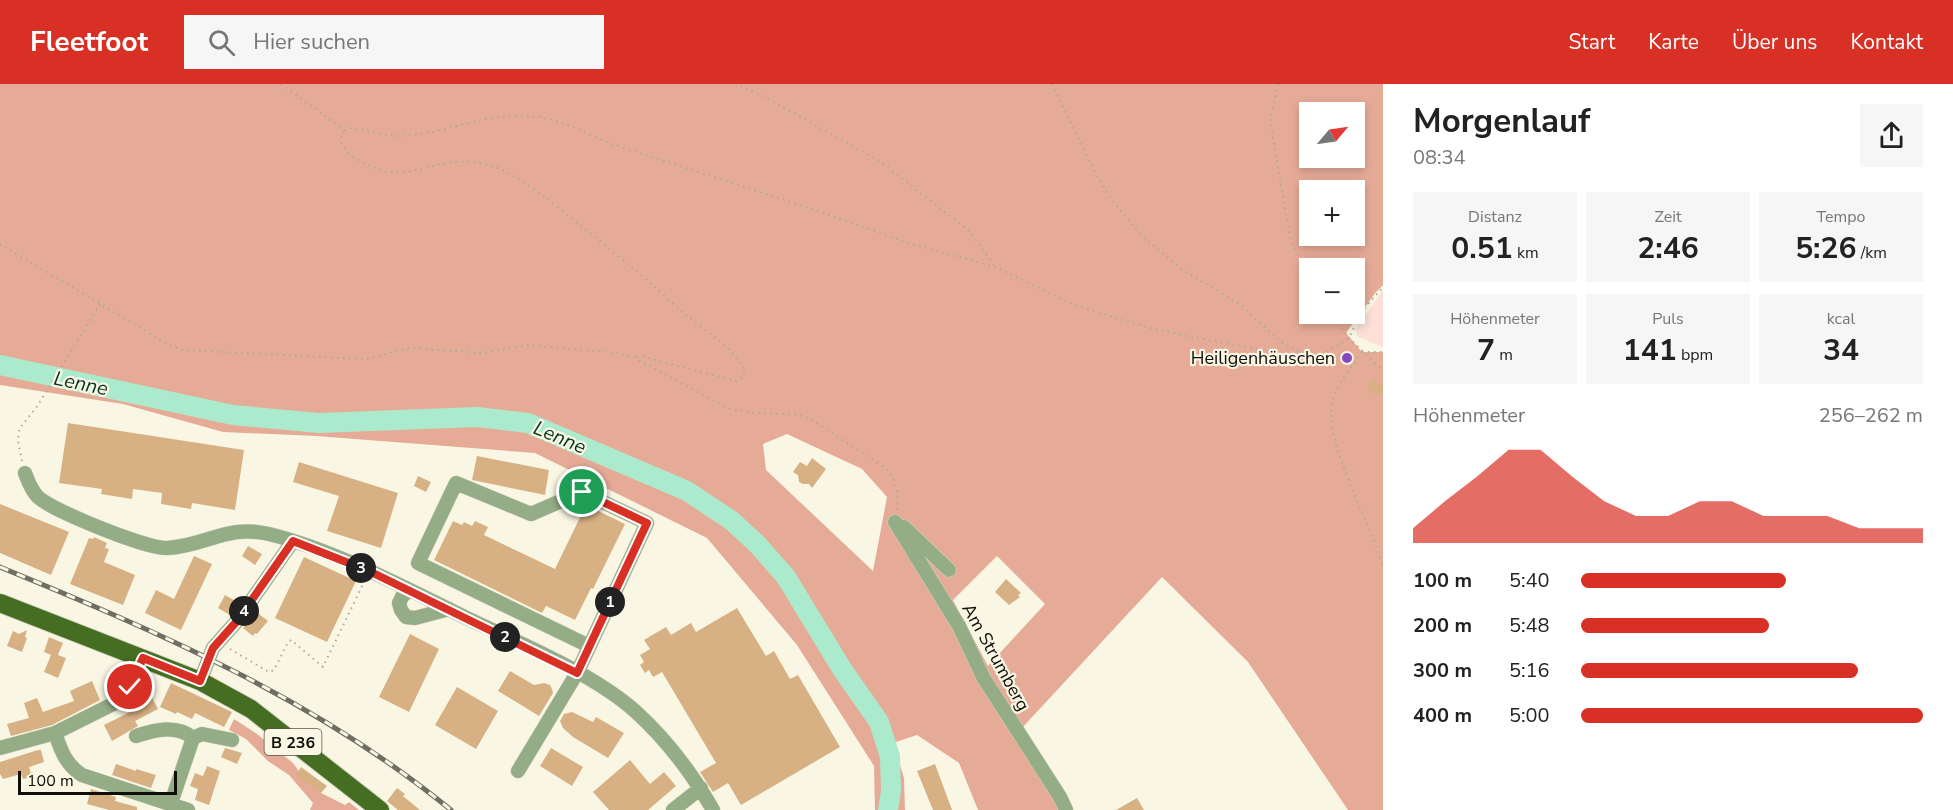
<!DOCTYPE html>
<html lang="de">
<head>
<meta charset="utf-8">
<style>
	:root { --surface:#fff; --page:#f6f6f6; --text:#222; --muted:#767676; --accent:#d93025 }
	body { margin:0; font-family:"Nunito Sans",sans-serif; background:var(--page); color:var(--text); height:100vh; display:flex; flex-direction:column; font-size:22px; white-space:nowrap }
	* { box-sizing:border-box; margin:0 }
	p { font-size:20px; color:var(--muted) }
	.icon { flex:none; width:33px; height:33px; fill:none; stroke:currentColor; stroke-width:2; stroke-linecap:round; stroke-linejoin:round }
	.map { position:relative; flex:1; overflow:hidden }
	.side { display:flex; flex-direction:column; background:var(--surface); width:570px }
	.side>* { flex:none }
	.needle { width:39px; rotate:61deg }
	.fabs { position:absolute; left:1299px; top:18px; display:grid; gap:12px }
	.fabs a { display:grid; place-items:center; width:66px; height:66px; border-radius:0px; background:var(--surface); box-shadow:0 3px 9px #0003; font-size:30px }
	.scale { position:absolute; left:18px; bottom:15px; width:159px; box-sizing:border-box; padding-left:6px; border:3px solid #0f0e08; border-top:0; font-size:16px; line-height:21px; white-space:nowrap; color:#0f0e08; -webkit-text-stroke:4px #f9f7e4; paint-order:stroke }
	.pin { position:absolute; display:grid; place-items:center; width:51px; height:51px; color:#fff; margin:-26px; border:3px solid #fff; border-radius:50%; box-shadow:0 2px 6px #0007 }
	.km { position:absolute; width:30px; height:30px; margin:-15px; border-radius:50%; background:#222; color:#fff; font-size:16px; line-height:30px; text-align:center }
	.round { display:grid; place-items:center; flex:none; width:63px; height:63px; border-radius:0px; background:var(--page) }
	.summary { display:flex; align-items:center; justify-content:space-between; height:102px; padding:0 30px }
	h1 { font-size:33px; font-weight:700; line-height:45px }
	.figures { display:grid; grid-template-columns:repeat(3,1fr); gap:9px; height:102px; padding:6px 30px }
	.figures div { display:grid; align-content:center; border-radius:0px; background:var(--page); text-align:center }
	.figures b { font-size:30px; font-weight:700 }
	.figures small { font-size:16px; font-weight:400 }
	.figures p { font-size:16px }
	.chart { height:168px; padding:12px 30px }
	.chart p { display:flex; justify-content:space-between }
	.chart svg { width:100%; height:108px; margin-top:6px; fill:var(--accent); opacity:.7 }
	ul { padding:0 30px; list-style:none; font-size:20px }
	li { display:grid; grid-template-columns:96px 72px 1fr; align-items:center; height:45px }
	li i { height:15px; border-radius:8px; background:var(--accent) }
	header { display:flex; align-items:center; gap:36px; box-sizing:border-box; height:84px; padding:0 30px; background:var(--accent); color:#fff }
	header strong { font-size:28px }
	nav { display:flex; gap:33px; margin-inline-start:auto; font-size:21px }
	.search { width:420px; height:54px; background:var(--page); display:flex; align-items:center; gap:15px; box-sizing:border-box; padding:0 21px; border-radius:0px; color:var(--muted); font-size:22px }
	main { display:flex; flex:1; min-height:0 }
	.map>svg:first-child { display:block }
	.green { fill:#fee0d7 }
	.forest { fill:#e5ab97; fill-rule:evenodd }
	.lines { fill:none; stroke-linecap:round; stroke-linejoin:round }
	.river { stroke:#aceacd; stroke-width:20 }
	.building { fill:#d7b184 }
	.minor-casing { stroke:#d4d2c1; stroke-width:15 }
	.major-casing { stroke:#d4d2c1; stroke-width:20 }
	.path { stroke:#acaa9b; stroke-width:2; stroke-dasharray:1.5 4.5; stroke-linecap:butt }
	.minor { stroke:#95ad86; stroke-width:14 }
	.major { stroke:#466e22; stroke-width:18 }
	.rail-casing { stroke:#6f6e62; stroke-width:5 }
	.rail { stroke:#f9f7e4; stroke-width:3; stroke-dasharray:9; stroke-linecap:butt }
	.route-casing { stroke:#fff; stroke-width:12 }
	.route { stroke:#d93025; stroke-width:8 }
	.poi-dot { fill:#8649be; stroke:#f9f7e4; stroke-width:2 }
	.labels { text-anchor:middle; stroke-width:4.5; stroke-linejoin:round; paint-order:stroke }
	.shield { fill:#f9f7e4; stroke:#55544a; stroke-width:1.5 }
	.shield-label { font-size:16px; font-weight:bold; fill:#0f0e08 }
	.poi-label { font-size:18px; fill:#0f0e08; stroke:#f9f7e4; text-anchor:end }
	.street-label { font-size:18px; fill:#0f0e08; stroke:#f9f7e4 }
	.water-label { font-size:20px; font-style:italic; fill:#003422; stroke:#f9f7e4 }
</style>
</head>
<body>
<header>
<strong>Fleetfoot</strong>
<div class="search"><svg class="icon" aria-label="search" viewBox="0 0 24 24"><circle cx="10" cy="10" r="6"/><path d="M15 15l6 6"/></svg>Hier suchen</div>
<nav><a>Start</a><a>Karte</a><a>Über uns</a><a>Kontakt</a></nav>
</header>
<main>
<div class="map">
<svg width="1383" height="726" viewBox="0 0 1383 726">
	<rect width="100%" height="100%" fill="#f9f7e4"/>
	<!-- green -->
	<path class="green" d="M1383,206V263L1358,253L1355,246Z"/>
	<!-- forest -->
	<path class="forest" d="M0,0H1383V201L1376,208L1346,249L1362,268H1383V726H1348L1248,578L1162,493L1021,645L922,489L988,609L1062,726H978L959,679L917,651L893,659L904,694L905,726H875L874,682L797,561L707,454L535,369L316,352L223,348L123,320L0,301ZM1310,28H1354V74H1310ZM1310,106H1354V152H1310ZM1310,184H1354V230H1310ZM787,350L862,385L887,413L873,487L766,386L763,360ZM997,472L1045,520L988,582L953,516Z
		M234,635L257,650L293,679L300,689L321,709L345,721L349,718L359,726H310L313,719L289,691L268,677L246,655L229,646Z"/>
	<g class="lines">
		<!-- river -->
		<path class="river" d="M0,281L233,331L319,339L477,333L528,339L687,407L732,437L758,461L786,493L842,585L879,638L890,673L891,707L888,726"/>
	</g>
	<!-- building -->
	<path class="building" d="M1374,295L1383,302V306L1377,313L1367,304Z
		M68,339L244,366L235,426L192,419L191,425L161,420L162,409L133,405L132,415L101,410L102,405L59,399Z
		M477,372L549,386L545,411L472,396Z
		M812,374L826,385L812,404L809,400H803L799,398L798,391L793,388L800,378L807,382Z
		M299,378L398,409L381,464L327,447L339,412L293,398Z
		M418,392L431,398L426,408L414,402Z
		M0,420L69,448L51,491L0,469Z
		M586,421L625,440L593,505L591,504L575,536L546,522L542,529L434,476L453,437L462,441L464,438L472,442L475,437L488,443L484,451L555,485Z
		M94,453L107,459L105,464L109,465L104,478L135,491L123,521L70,500L89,454L93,455Z
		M248,462L262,470L255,481L242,472Z
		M194,472L212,480L181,546L145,529L156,506L174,515Z
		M304,473L356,497L327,558L275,534Z
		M1006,495L1021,509L1018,511L1020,513L1009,521L995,508Z
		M225,511L239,519L230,531L218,524Z
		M737,524L766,572L774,567L790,595L798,591L840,663L741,721L728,699L713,708L700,688L716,679L662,588L653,593L649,586L645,589L640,581L644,578L640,571L650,565L644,556L666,543L671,551L691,539L696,548Z
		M255,527L268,537L257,550L255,549L253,552L243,544Z
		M27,546L25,553L27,554L22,568L7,562L13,547L19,550Z
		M410,550L439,565L409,628L379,613Z
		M49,553L63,559L58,571L66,574L58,594L44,588L51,571L44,568Z
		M510,587L534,601L544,599L550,601L552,605L553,609L539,632L498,607Z
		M92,597L100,616L52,641L11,652L7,640L29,634L24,619L37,614L43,628L74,617L70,607Z
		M171,599L232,628L224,643L195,629L192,635L177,628L176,630L160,623Z
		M457,603L498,627L476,665L435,641Z
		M150,610L158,625L135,637L138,642L112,657L104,641L140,623L137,618Z
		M572,628L593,638L596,633L624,649L608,674L573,653L563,644L560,637L564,630Z
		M225,664L242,669L237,680L221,673Z
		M551,664L583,683L572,702L540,682Z
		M38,666H41L44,678L29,683L32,693L23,695L21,690L3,695L0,690V678Z
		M630,676L650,700L664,688L676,702L648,726H609L593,708Z
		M116,680L136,687V685L156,691L151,704L112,691Z
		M935,680L952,726H933L917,687Z
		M207,682L220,687L209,721L195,716L198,705L190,702L195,689L203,692Z
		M301,683L327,702L321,709L296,691Z
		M397,704L405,710L403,712L420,726H398L387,717Z
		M91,705L116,713L115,717L137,723V726H109L87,720Z
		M1137,714L1144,726H1116Z"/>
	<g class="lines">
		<defs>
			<path id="minor" d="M25,389C28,397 31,406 38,413C53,427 147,465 167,464C207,462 226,440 269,450C338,467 409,506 473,537C524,561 593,590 635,627C667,656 692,689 713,726
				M895,438L959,542L983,593L1060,713L1066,726
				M904,443L949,486
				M410,507L403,511L399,519L401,526L406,533L415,534L449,525
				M200,597L213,564L237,537L293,457
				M55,649C61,666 65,680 82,691L188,726
				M136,652C154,646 177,640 193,654L171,719
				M193,654L202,650L232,656
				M0,664L55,649L113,620L122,613L130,603L143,574
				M518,687L577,589L647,439L582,408L531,430L456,399L418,479L589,562
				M673,726L701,704"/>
			<path id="major" d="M0,519L200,597L251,625L380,726"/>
		</defs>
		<!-- minor casing -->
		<use href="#minor" class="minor-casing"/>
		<!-- major casing -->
		<use href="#major" class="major-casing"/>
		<!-- path -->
		<path class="path" d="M281,0L345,46L349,44H355L392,52H403L433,48L484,35L514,32L540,33L561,38L612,60L818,127L905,158L995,183L1074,221L1150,244L1188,252L1278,269L1314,273L1324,270L1349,254L1362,227L1383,203
			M735,0L765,13L881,78L969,147L995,182
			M1052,0L1094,86L1109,112L1141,151L1180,184L1241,221L1281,258L1303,270
			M1278,0L1270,36L1291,159L1310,193
			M344,47C333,63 357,77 370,82C375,84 381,87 387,88C415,92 443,74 472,78C482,79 495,82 503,86C529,99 551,118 574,136C612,166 649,198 685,230C705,247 732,262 745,286L743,293L736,297L640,272L633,273
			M0,160L169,261L182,266L365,275L410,264L483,269L526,261L619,269L633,273L730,325L757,329L794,330L803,332L812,336L886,384C897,397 899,410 897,426
			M1330,230L1349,254L1383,287
			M1362,268C1352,283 1335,301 1332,320C1325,362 1371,439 1383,483
			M1362,268H1383
			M22,377L18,357L19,345L36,324L100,220
			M230,565L269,588L274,586L288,558L291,556L323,583L365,496"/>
		<!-- minor -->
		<use href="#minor" class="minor"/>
		<!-- major -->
		<use href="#major" class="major"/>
		<defs>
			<path id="rail" d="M0,483C161,549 315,615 451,726"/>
		</defs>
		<!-- rail casing -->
		<use href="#rail" class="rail-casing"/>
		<!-- rail -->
		<use href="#rail" class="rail"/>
	</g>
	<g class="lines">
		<defs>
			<path id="route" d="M130,603L143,574L200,597L213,564L237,537L293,457L369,487L577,589L647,439L582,408"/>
		</defs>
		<!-- route casing -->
		<use href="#route" class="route-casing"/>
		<!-- route -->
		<use href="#route" class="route"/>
	</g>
	<!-- markers -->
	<circle class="poi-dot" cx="1347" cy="274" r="6"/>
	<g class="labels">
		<!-- shield labels -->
		<rect class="shield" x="264.5" y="645" width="57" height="26" rx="4.5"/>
		<g class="shield-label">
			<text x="293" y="664">B 236</text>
		</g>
		<!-- poi labels -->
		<g class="poi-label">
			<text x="1335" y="280">Heiligenhäuschen</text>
		</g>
		<!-- street labels -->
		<g class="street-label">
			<text transform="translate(996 573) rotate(61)" y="6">Am Strumberg</text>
		</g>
		<!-- water labels -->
		<g class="water-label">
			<text transform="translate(81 299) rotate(12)" y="7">Lenne</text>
			<text transform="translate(560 353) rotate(23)" y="7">Lenne</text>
		</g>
	</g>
</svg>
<div class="fabs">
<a><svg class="needle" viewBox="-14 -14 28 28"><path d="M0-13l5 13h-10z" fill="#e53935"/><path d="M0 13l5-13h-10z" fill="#767676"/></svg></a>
<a>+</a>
<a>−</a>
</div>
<div class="scale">100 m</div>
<div class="pin" style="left:582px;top:408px;background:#1e9e55"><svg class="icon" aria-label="arrive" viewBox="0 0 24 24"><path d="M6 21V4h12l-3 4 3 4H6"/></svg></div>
<div class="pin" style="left:130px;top:603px;background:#d93025"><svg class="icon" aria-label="check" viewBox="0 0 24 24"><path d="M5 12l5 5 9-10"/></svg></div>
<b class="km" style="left:610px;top:518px">1</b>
<b class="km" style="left:505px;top:553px">2</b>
<b class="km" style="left:361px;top:484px">3</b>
<b class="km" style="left:244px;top:527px">4</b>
</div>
<section class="side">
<div class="summary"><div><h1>Morgenlauf</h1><p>08:34</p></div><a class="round"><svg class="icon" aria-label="share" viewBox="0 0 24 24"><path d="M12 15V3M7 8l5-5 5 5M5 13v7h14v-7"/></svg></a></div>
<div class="figures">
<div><p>Distanz</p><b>0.51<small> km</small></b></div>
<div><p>Zeit</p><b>2:46</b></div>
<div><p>Tempo</p><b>5:26<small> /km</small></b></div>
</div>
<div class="figures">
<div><p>Höhenmeter</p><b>7<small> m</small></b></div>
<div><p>Puls</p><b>141<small> bpm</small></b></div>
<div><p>kcal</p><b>34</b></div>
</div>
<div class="chart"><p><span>Höhenmeter</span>256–262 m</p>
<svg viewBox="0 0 160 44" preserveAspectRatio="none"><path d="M0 44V38L10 27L20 17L30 6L40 6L50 17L60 27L70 33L80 33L90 27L100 27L110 33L120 33L130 33L140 38L150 38L160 38V44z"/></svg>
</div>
<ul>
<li><b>100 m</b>5:40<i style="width:60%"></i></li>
<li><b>200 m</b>5:48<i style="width:55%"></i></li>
<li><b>300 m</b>5:16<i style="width:81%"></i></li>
<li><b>400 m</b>5:00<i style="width:100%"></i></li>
</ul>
</section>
</main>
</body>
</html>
